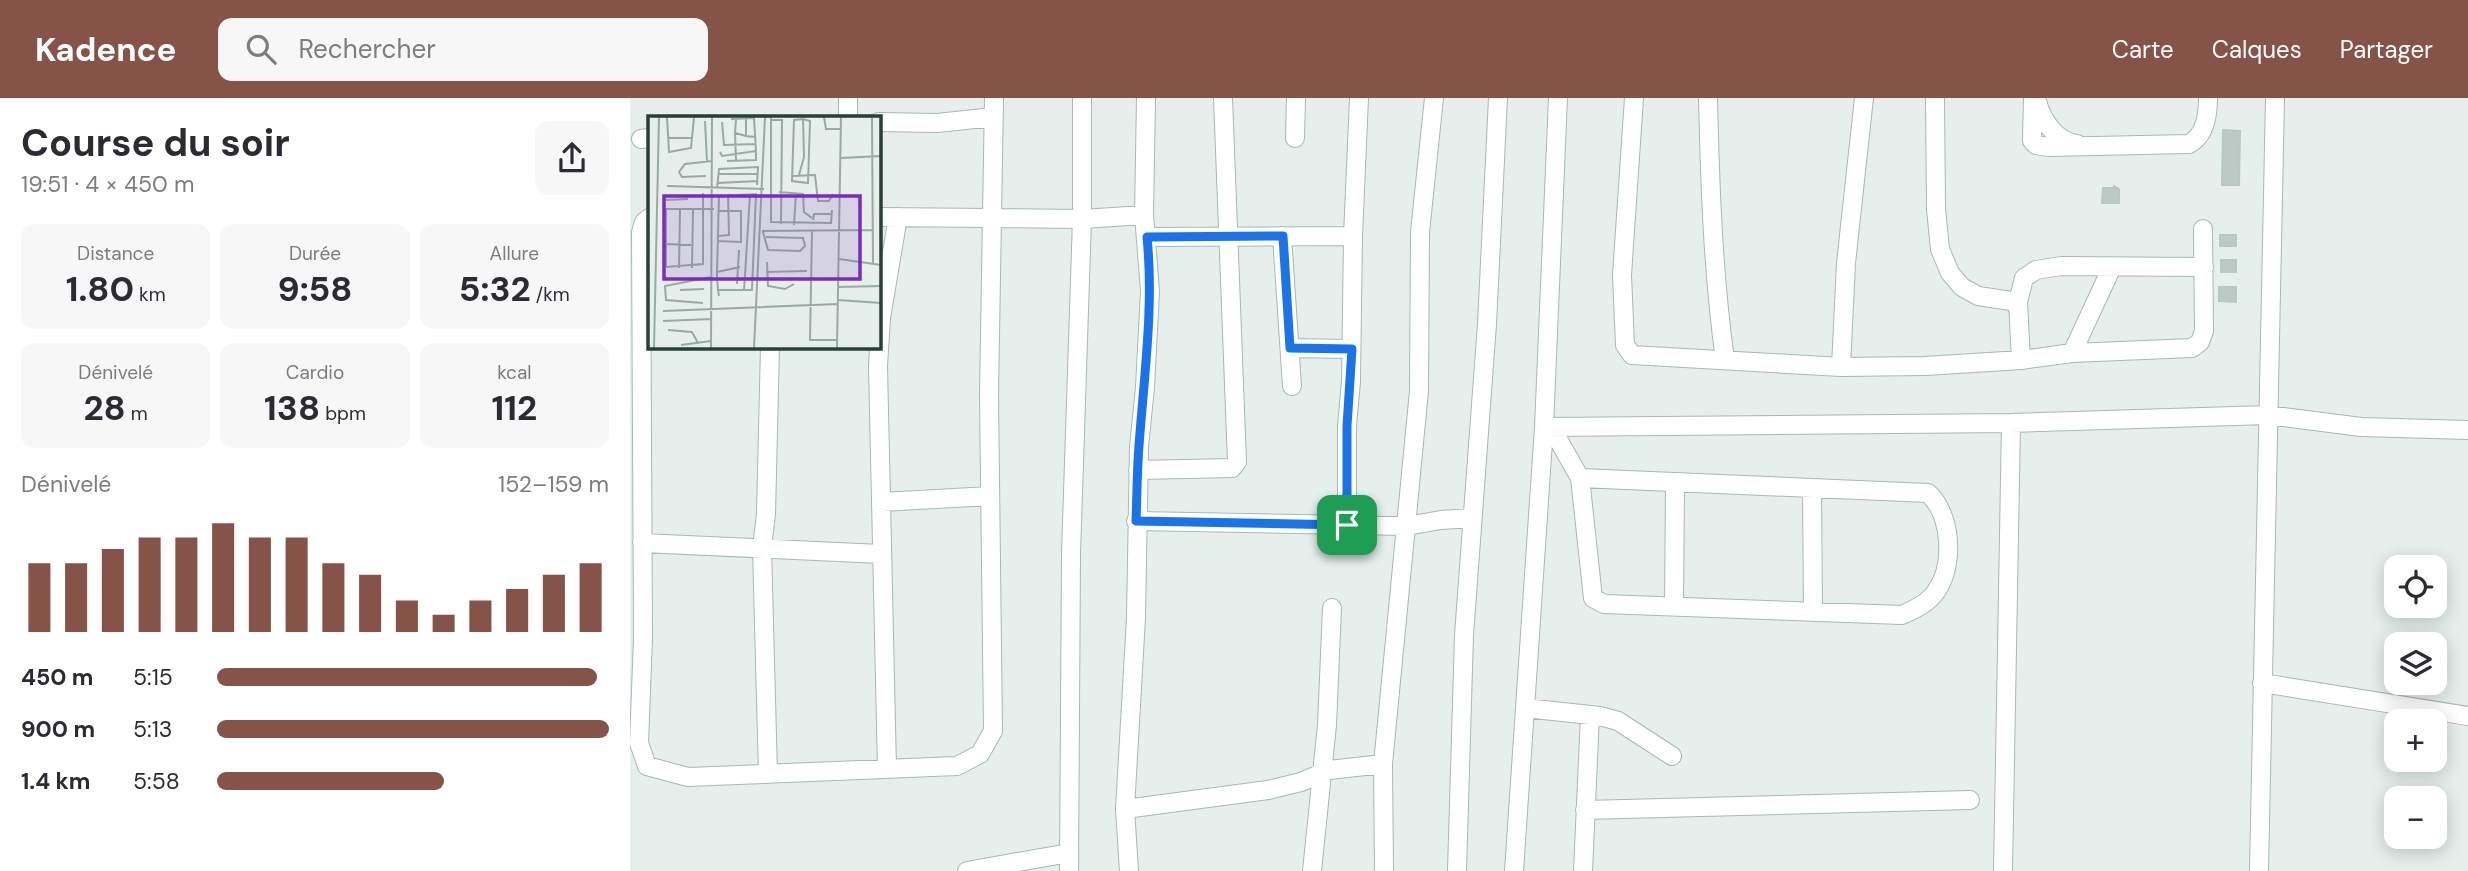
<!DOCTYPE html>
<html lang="fr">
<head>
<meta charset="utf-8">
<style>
	:root { --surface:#fff; --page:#f7f7f7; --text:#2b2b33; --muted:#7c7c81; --accent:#855347 }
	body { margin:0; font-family:"DM Sans",sans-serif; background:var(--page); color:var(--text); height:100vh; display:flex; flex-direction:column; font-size:26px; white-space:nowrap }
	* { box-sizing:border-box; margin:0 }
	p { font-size:23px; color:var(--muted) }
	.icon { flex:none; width:38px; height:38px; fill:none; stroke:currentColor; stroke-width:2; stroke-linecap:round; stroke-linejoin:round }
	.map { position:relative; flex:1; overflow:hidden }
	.sheet { display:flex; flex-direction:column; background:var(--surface); width:630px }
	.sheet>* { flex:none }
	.tools { position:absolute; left:1754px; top:457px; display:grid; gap:14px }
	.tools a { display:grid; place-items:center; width:63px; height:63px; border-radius:14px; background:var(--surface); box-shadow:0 4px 18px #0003; font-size:35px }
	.pin { position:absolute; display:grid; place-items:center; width:60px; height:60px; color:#fff; margin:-30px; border-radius:14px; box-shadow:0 4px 10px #0006 }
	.round { display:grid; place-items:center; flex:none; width:74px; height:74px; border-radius:14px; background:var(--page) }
	.head { display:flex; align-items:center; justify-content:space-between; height:119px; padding:0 21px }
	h1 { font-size:38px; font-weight:700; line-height:52px }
	.metrics { display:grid; grid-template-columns:repeat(3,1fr); gap:10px; height:119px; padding:7px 21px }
	.metrics div { display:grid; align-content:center; border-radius:14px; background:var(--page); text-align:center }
	.metrics b { font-size:35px; font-weight:700 }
	.metrics small { font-size:19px; font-weight:400 }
	.metrics p { font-size:19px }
	.chart { height:196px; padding:14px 21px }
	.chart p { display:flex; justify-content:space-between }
	.chart svg { width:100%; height:126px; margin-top:7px; stroke:var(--accent); stroke-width:6 }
	ul { padding:0 21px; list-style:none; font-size:23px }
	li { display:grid; grid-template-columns:112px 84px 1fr; align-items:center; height:52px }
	li i { height:18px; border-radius:9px; background:var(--accent) }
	header { display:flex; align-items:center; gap:42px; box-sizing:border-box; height:98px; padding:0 35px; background:var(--accent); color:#fff }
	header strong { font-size:33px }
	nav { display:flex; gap:38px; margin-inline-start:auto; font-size:24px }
	.search { width:490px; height:63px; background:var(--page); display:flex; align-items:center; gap:18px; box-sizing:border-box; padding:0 24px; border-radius:14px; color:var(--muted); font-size:26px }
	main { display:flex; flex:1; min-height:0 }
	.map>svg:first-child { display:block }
	.building { fill:#bbcac4; stroke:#b8c9c2; stroke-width:2 }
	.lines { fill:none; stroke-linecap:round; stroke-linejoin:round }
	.minor-casing { stroke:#a8b8b2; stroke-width:20 }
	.minor { stroke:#fff; stroke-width:18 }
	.route-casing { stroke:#fff; stroke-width:14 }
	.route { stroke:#1a73e8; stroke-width:9 }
	.inset-road { fill:none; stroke:#98aaa4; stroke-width:2 }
	.view { fill:#7b2cbf; fill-opacity:0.15; stroke:#7b2cbf; stroke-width:3.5 }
	.inset-edge { fill:none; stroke:#24423a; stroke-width:3.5 }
</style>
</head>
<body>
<header>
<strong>Kadence</strong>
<div class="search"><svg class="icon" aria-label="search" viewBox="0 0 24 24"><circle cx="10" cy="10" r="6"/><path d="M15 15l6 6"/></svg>Rechercher</div>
<nav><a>Carte</a><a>Calques</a><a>Partager</a></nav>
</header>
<main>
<section class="sheet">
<div class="head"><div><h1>Course du soir</h1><p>19:51 · 4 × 450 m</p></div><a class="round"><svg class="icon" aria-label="share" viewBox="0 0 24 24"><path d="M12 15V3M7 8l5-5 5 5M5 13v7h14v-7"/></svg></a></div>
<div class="metrics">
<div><p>Distance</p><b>1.80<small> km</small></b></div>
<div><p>Durée</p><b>9:58</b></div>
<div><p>Allure</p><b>5:32<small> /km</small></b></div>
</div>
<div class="metrics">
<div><p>Dénivelé</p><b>28<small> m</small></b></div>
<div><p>Cardio</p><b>138<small> bpm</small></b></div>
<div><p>kcal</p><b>112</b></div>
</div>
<div class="chart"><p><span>Dénivelé</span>152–159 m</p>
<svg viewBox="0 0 160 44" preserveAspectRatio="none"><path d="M5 44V20M15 44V20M25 44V15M35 44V11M45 44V11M55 44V6M65 44V11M75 44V11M85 44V20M95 44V24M105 44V33M115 44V38M125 44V33M135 44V29M145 44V24M155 44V20"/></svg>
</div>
<ul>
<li><b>450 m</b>5:15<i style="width:97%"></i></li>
<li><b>900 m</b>5:13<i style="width:100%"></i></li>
<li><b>1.4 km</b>5:58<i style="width:58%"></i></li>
</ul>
</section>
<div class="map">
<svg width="1838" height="773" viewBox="0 0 1838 773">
	<rect width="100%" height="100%" fill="#e6efeb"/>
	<!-- building -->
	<path class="building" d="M1593,32L1610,33L1609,87H1592Z
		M1484,88L1489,91V105H1472L1473,90H1484Z
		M1590,137H1606V148H1590Z
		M1591,162H1606V174H1591Z
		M1589,189H1606V204L1589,203Z"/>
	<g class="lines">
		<defs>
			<path id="minor" d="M218,0V19
				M1004,0L992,177L995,247L1002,257L1211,269L1295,268L1391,262L1442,255L1562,250L1570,244L1574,233L1573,131
				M1078,0C1080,88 1083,175 1095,262
				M1305,0L1306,111L1310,151L1320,175L1332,189L1348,198L1388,204
				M1403,0L1402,43L1406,47L1418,49L1559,46C1575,38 1578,17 1578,0
				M1407,3C1412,22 1426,44 1447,46
				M248,24L307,25L363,19
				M665,40L666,0
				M11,41L19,40
				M248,119L452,121L514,117
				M19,120L14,124L11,134L13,540L9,645L17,668L58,679L327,668L350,656L363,633L359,297L364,0
				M652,138L662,288
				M723,138L729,0
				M517,139L723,138L721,283L717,328V427
				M660,250L721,251
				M1442,255L1482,169
				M1391,262L1388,204L1394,180L1406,172L1431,168L1574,169
				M1211,269L1216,165L1234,0
				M914,329L1381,325L1637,317L1731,329L1838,332
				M921,329L950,380L963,500L974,506L1272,517C1285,511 1299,505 1307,492C1325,465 1321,416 1298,395L950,380
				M508,372L602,370L607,364L593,0
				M1182,390L1183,514
				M251,404L360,398
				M506,423L777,428L811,422L842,420
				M12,445L251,456
				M1044,508L1045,385
				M1632,585L1838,618
				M895,610L970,618L988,623L1042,658
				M257,671L248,268L251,220L268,119
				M138,676L132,450L136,416L140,248
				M495,711L638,692L671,684L699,672L753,666
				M955,712L1340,702
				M337,773L439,755
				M439,773L441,456L452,121V0
				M499,773L495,711L506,520L509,349L515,289L520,193L514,117L516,0
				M682,773L697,627L702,510
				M754,773L753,666L789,293L790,134L804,0
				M827,773L834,537L857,226L868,0
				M884,773L914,329L928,0
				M953,773L960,617
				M1373,773L1381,325
				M1629,773L1645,0"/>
		</defs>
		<!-- minor casing -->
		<use href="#minor" class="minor-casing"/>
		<!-- minor -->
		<use href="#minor" class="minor"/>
	</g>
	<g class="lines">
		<defs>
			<path id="route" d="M653,138L660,250L722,251L717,328V427L506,423C507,398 507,373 509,348C514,278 524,209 517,139Z"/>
		</defs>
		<!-- route casing -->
		<use href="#route" class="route-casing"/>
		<!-- route -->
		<use href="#route" class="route"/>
	</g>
	<!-- overview -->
	<g transform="translate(18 18)">
		<rect width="233" height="233" fill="#e6efeb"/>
		<path class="inset-road" d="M19,1L21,36L43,32L46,1M123,1V106L183,107L184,94M176,1L178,13H193M224,1L225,148M88,3L87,17L98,20M98,3V20L107,21M155,3L162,5L160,67L144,65L146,4ZM124,4H134L133,108M57,5L59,46M74,6L76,29L108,28M87,17L88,44M20,22H43M72,36L74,40L108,35L106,2L83,3M193,42L233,40M79,45L108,44V35M71,58H110M151,59L156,41L155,2M58,60L34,61L31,56L37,48L64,45M145,60L167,59L170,85H181L185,78M70,67L110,65M19,70L116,73M69,73L71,53L110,51L109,69M131,76L155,78L156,96L164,102M55,77V148L18,151V93H66M17,84L40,83M71,95H93V126M165,104L166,98H184M146,109L148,77M114,115L224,114M164,115L162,224H189M115,116L120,134L152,135L157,130L155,122L118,121M70,120L81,119L80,78M70,125L94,126M18,128L43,129M191,143L233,149M119,146L120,170L137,173L146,168M31,152L32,93M44,152L45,93M69,156L92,151M118,156L159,155M89,168L91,134M190,171L233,170M32,174L56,173M70,174H104L108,78L71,80L69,156V160L70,174L71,180M96,175L102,78M190,184L233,187M55,187L18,184L17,170L63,161M15,195L190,188M15,205L63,203M20,214L44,216L50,227M33,229L63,225M6,232L11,1M63,232L64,1M106,232L117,1M189,232L193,1"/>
		<path class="view" d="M16,80H212V163H16Z"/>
		<rect width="233" height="233" class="inset-edge"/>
	</g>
</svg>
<div class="tools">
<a><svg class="icon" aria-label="locate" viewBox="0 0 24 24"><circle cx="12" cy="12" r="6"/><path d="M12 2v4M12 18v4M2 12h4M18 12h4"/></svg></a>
<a><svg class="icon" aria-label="layers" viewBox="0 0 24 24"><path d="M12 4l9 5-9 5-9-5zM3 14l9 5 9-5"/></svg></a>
<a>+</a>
<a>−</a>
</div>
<div class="pin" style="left:717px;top:427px;background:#1e9e55"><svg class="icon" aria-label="arrive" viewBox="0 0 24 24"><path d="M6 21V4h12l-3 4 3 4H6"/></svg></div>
</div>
</main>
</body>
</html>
